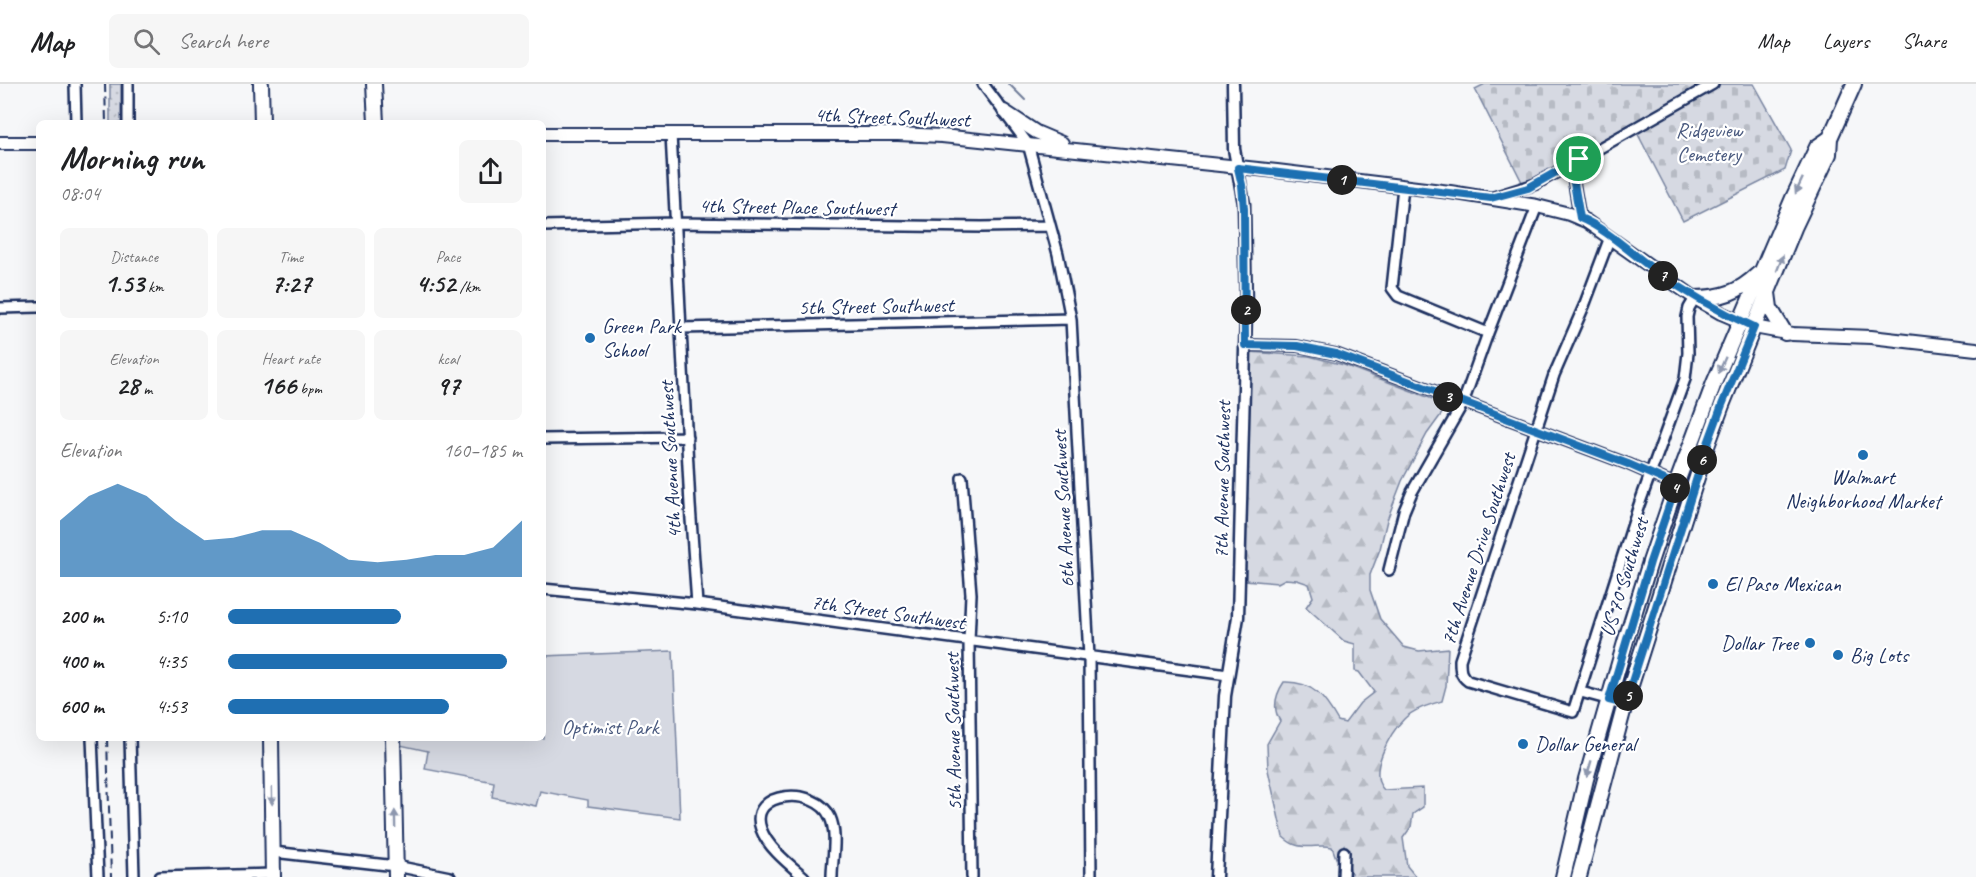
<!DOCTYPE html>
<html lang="en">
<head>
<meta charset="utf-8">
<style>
	:root { --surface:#fff; --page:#f6f6f6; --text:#202124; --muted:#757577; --line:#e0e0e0; --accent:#1f6fb2 }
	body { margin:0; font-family:Caveat,sans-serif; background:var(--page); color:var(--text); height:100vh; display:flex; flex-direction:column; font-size:22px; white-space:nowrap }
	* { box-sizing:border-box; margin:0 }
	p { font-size:20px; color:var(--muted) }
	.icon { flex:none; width:33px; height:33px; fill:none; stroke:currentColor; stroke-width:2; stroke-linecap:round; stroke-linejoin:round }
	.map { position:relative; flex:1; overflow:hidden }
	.details { position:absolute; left:36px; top:36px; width:510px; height:621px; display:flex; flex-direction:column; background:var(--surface); border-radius:9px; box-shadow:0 6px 24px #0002 }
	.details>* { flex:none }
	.pin { position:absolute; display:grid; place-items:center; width:51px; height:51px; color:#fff; margin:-26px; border:3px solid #fff; border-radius:50%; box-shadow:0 2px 6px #0007 }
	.km { position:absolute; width:30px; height:30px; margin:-15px; border-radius:50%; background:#222; color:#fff; font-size:16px; line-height:30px; text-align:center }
	.round { display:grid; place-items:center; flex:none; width:63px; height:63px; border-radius:9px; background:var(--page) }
	.head { display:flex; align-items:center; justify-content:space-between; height:102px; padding:0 24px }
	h1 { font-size:33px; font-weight:700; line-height:45px }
	.metrics { display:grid; grid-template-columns:repeat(3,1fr); gap:9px; height:102px; padding:6px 24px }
	.metrics div { display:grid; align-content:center; border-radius:9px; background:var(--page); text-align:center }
	.metrics b { font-size:26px; font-weight:700 }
	.metrics small { font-size:16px; font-weight:400 }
	.metrics p { font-size:16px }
	.chart { height:168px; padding:12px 24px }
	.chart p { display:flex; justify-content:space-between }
	.chart svg { width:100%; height:108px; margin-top:6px; fill:var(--accent); opacity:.7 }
	ul { padding:0 24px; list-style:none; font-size:20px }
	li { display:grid; grid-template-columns:96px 72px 1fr; align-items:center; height:45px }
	li i { height:15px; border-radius:8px; background:var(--accent) }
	header { display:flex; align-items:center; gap:36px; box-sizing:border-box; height:84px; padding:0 30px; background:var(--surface); border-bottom:2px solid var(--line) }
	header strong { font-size:28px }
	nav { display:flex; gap:33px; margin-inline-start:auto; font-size:21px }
	.search { width:420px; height:54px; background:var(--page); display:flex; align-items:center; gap:15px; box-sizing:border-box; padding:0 21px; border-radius:9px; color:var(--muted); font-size:22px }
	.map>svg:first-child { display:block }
	.grass { fill:url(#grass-dots); stroke:#7884a0; stroke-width:1.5 }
	.forest { fill:url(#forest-firs); stroke:#7884a0; stroke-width:1.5 }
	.cemetery { fill:url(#cemetery-stones); stroke:#7884a0; stroke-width:1.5 }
	.green { fill:#d6d9e2; stroke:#7884a0; stroke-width:1.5 }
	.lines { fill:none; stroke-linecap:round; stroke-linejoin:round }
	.stream { stroke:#707c99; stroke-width:2 }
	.minor-casing { stroke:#1b2f5e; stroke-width:14 }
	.tertiary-casing { stroke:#1b2f5e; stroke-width:15 }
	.secondary-casing { stroke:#1b2f5e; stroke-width:16 }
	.primary-casing { stroke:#1b2f5e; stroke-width:18 }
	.minor { stroke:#fff; stroke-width:9 }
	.tertiary { stroke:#fff; stroke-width:10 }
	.secondary { stroke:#fff; stroke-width:12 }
	.primary { stroke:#fff; stroke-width:14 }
	.rail { stroke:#1b2f5e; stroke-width:2; stroke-dasharray:9 4.5; stroke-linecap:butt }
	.oneway { fill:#8d97ae }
	.route-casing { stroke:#fff; stroke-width:12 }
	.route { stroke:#1f6fb2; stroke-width:8 }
	.poi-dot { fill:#1f6fb2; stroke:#fff; stroke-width:2 }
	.labels { text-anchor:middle; stroke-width:4.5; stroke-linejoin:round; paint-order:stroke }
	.street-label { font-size:21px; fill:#1b2f5e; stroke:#fff }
	.park-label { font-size:21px; fill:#4a5a7f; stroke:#fff }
	.poi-label { font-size:21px; fill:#1b2f5e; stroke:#fff; text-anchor:start }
</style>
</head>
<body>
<header>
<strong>Map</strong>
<div class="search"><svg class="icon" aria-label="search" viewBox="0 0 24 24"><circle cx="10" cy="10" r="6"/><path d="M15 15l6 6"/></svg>Search here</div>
<nav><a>Map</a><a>Layers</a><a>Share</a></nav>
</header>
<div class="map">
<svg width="1976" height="793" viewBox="0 0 1976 793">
	<defs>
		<pattern id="grass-dots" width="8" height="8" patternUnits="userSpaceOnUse" patternTransform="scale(1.5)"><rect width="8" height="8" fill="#d6d9e2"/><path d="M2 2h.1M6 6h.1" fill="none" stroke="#b7bbc4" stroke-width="1.8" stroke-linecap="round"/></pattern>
		<pattern id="forest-firs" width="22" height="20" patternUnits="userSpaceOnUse" patternTransform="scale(1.5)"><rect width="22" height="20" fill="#d6d9e2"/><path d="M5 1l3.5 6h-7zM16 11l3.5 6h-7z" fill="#b7bbc4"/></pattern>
		<pattern id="cemetery-stones" width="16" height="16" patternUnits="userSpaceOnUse" patternTransform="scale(1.5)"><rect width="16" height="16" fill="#d6d9e2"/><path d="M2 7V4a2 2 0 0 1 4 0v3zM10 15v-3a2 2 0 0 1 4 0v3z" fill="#b7bbc4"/></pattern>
	</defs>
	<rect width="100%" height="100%" fill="#f6f7f9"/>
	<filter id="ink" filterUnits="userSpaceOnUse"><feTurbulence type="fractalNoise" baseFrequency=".0167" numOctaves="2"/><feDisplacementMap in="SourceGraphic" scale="12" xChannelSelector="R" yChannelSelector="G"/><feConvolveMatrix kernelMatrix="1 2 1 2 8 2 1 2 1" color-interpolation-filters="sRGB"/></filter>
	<g filter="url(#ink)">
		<!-- grass -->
		<path class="grass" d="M110,0H121V39H110Z"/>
		<!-- forest -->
		<path class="forest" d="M1249,268L1309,272L1344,281L1443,319V328L1427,350L1402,397L1387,436L1380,465L1370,491V506L1380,535L1404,563L1419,567L1448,564L1446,602L1442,617C1429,621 1414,625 1404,635C1390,649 1367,689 1384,706L1423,704V723L1413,730L1411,743L1403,754L1407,782L1416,793H1352L1344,761L1336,774L1332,763C1320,760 1308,765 1296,761C1291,760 1287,756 1283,753L1268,686L1267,660L1280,637C1272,624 1276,610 1284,598C1313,597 1325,614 1338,637L1345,639L1360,619L1374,608L1359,588L1355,587V560L1344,557L1306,523L1313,513L1309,500L1297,496L1285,495L1278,499L1245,496Z"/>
		<!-- cemetery -->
		<path class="cemetery" d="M1485,0H1754L1791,66L1785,86L1683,137L1632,39L1523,100L1475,5Z"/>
		<!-- green -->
		<path class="green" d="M673,567L680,734L588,722V716L540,707L536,722L492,713L494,698L425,685L428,667L400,661V654H543V572Z"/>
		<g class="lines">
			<!-- stream -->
			<path class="stream" d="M1009,0L1025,16"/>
			<defs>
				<path id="minor" d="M75,0L76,39
					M128,0V39
					M983,0L1028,60L1058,170L1071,235L1089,573L1091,793
					M671,50L690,421L697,520
					M1579,75L1574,99L1580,134
					M1403,103L1392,204L1398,212L1488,249
					M1494,113L1536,100L1713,0
					M543,142L676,139L982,143L1050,142
					M1610,153L1584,222L1554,291L1460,576C1460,586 1460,591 1468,597L1573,628L1639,421L1685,295L1688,269L1687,233L1689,224L1695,214
					M0,224L39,223
					M681,244L1071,235
					M1245,261L1297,262L1336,270L1628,380L1676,401
					M543,355L687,353
					M962,394L971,510L969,557L972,793
					M1389,486L1404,427L1412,408L1463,319L1488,249L1537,122
					M543,505L697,520L1228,591
					M1581,608L1625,620
					M92,654L98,793
					M130,654L134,793
					M273,768L396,782L450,793
					M160,793L273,790
					M804,793C789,780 768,764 761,745C747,706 817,702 830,733C838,751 832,775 832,793
					M1343,793L1344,768"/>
				<path id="tertiary" d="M1216,793L1225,612L1238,533L1246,228L1244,120L1234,65L1233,0"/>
				<path id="secondary" d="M1004,27L1036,48L1062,59
					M543,50H898L942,52L1277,87L1450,108L1537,122L1569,130L1586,137L1695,214L1721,229L1754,243L1792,250L1871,253L1976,265
					M0,59H39"/>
				<path id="primary" d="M261,0L262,39
					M374,0L376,39
					M1768,209L1770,224L1785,249
					M1695,214C1723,214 1739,208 1758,190
					M271,654L273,793
					M393,654L396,793
					M1563,793L1586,695L1626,555L1650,478L1676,401L1714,299L1793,114L1817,63L1830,54
					M1579,793L1625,620L1707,362L1722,321L1794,144L1829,70L1830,54L1854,0"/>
			</defs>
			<!-- minor casing -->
			<use href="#minor" class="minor-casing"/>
			<!-- tertiary casing -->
			<use href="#tertiary" class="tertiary-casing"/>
			<!-- secondary casing -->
			<use href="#secondary" class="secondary-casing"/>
			<!-- primary casing -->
			<use href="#primary" class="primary-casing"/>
			<!-- minor -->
			<use href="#minor" class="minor"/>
			<!-- tertiary -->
			<use href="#tertiary" class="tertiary"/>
			<!-- secondary -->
			<use href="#secondary" class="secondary"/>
			<!-- primary -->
			<use href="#primary" class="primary"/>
			<!-- rail -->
			<path class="rail" d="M105,0L106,39
				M107,654L111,793"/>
		</g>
		<!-- one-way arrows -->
		<defs><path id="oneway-solid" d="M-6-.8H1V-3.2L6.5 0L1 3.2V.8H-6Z" transform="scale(1.5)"/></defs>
		<g class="oneway">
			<use href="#oneway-solid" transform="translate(1799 102) rotate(115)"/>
			<use href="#oneway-solid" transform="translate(1780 179) rotate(-69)"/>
			<use href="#oneway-solid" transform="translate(1722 281) rotate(114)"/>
			<use href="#oneway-solid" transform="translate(1589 685) rotate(106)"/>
			<use href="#oneway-solid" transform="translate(272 712) rotate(89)"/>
			<use href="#oneway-solid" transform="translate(395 735) rotate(-91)"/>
		</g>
	</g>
	<g class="lines" filter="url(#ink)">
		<defs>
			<path id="route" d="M1579,75L1574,99L1580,134C1605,144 1631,169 1653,185C1685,208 1718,227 1754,243L1722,321L1707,362L1625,620L1609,616L1650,478L1676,401L1628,380L1336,270L1297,262L1245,261L1244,125L1242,101L1238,84L1491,114L1528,104Z"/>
		</defs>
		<!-- route casing -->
		<use href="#route" class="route-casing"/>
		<!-- route -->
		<use href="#route" class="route"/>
	</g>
	<!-- markers -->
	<g class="poi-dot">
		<circle cx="590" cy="254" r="6"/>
		<circle cx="1863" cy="371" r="6"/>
		<circle cx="1713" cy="500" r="6"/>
		<circle cx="1810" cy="559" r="6"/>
		<circle cx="1838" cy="571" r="6"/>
		<circle cx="1523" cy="660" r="6"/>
	</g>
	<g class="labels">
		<!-- street labels -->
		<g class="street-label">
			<text transform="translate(892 33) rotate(2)" y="7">4th Street Southwest</text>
			<text transform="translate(797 123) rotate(1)" y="7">4th Street Place Southwest</text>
			<text transform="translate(876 222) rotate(-1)" y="7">5th Street Southwest</text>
			<text transform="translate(670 376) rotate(-93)" y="7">4th Avenue Southwest</text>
			<text transform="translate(1222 396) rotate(-89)" y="7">7th Avenue Southwest</text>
			<text transform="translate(1063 425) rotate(-93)" y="7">6th Avenue Southwest</text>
			<text transform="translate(1478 465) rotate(-72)" y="7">7th Avenue Drive Southwest</text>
			<text transform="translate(1624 493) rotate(-73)" y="7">US 70 Southwest</text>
			<text transform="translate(888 528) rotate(8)" y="7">7th Street Southwest</text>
			<text transform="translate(953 648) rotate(-91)" y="7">5th Avenue Southwest</text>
		</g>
		<!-- park labels -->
		<g class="park-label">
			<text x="1709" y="53">Ridgeview<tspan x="1709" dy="24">Cemetery</tspan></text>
			<text x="610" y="650">Optimist Park</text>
		</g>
		<!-- poi labels -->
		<g class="poi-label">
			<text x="602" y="249">Green Park<tspan x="602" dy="24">School</tspan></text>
			<text x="1863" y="400" text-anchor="middle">Walmart<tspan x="1863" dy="24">Neighborhood Market</tspan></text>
			<text x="1725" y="507">El Paso Mexican</text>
			<text x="1798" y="566" text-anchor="end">Dollar Tree</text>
			<text x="1850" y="578">Big Lots</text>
			<text x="1535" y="667">Dollar General</text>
		</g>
	</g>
</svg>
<div class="pin" style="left:1579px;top:75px;background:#1e9e55"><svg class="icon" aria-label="arrive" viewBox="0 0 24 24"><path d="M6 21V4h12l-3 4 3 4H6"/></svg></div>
<b class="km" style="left:1342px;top:96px">1</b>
<b class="km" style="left:1246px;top:226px">2</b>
<b class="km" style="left:1448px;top:313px">3</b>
<b class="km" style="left:1675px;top:404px">4</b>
<b class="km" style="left:1628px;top:612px">5</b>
<b class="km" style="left:1702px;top:376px">6</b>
<b class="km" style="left:1663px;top:192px">7</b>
<section class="details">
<div class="head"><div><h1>Morning run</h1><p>08:04</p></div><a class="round"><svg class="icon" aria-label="share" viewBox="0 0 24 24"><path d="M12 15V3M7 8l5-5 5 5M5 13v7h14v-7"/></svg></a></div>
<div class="metrics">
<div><p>Distance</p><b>1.53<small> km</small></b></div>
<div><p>Time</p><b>7:27</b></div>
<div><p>Pace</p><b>4:52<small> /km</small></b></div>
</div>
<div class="metrics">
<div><p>Elevation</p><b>28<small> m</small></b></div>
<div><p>Heart rate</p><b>166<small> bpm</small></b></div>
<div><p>kcal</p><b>97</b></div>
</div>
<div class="chart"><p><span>Elevation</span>160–185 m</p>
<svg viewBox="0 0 160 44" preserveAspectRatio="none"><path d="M0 44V21L10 11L20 6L30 11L40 21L50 29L60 28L70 25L80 25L90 30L100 37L110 38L120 37L130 35L140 35L150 32L160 21V44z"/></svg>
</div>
<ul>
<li><b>200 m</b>5:10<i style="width:59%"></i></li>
<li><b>400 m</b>4:35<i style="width:95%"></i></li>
<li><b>600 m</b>4:53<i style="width:75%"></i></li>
</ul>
</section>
</div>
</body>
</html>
